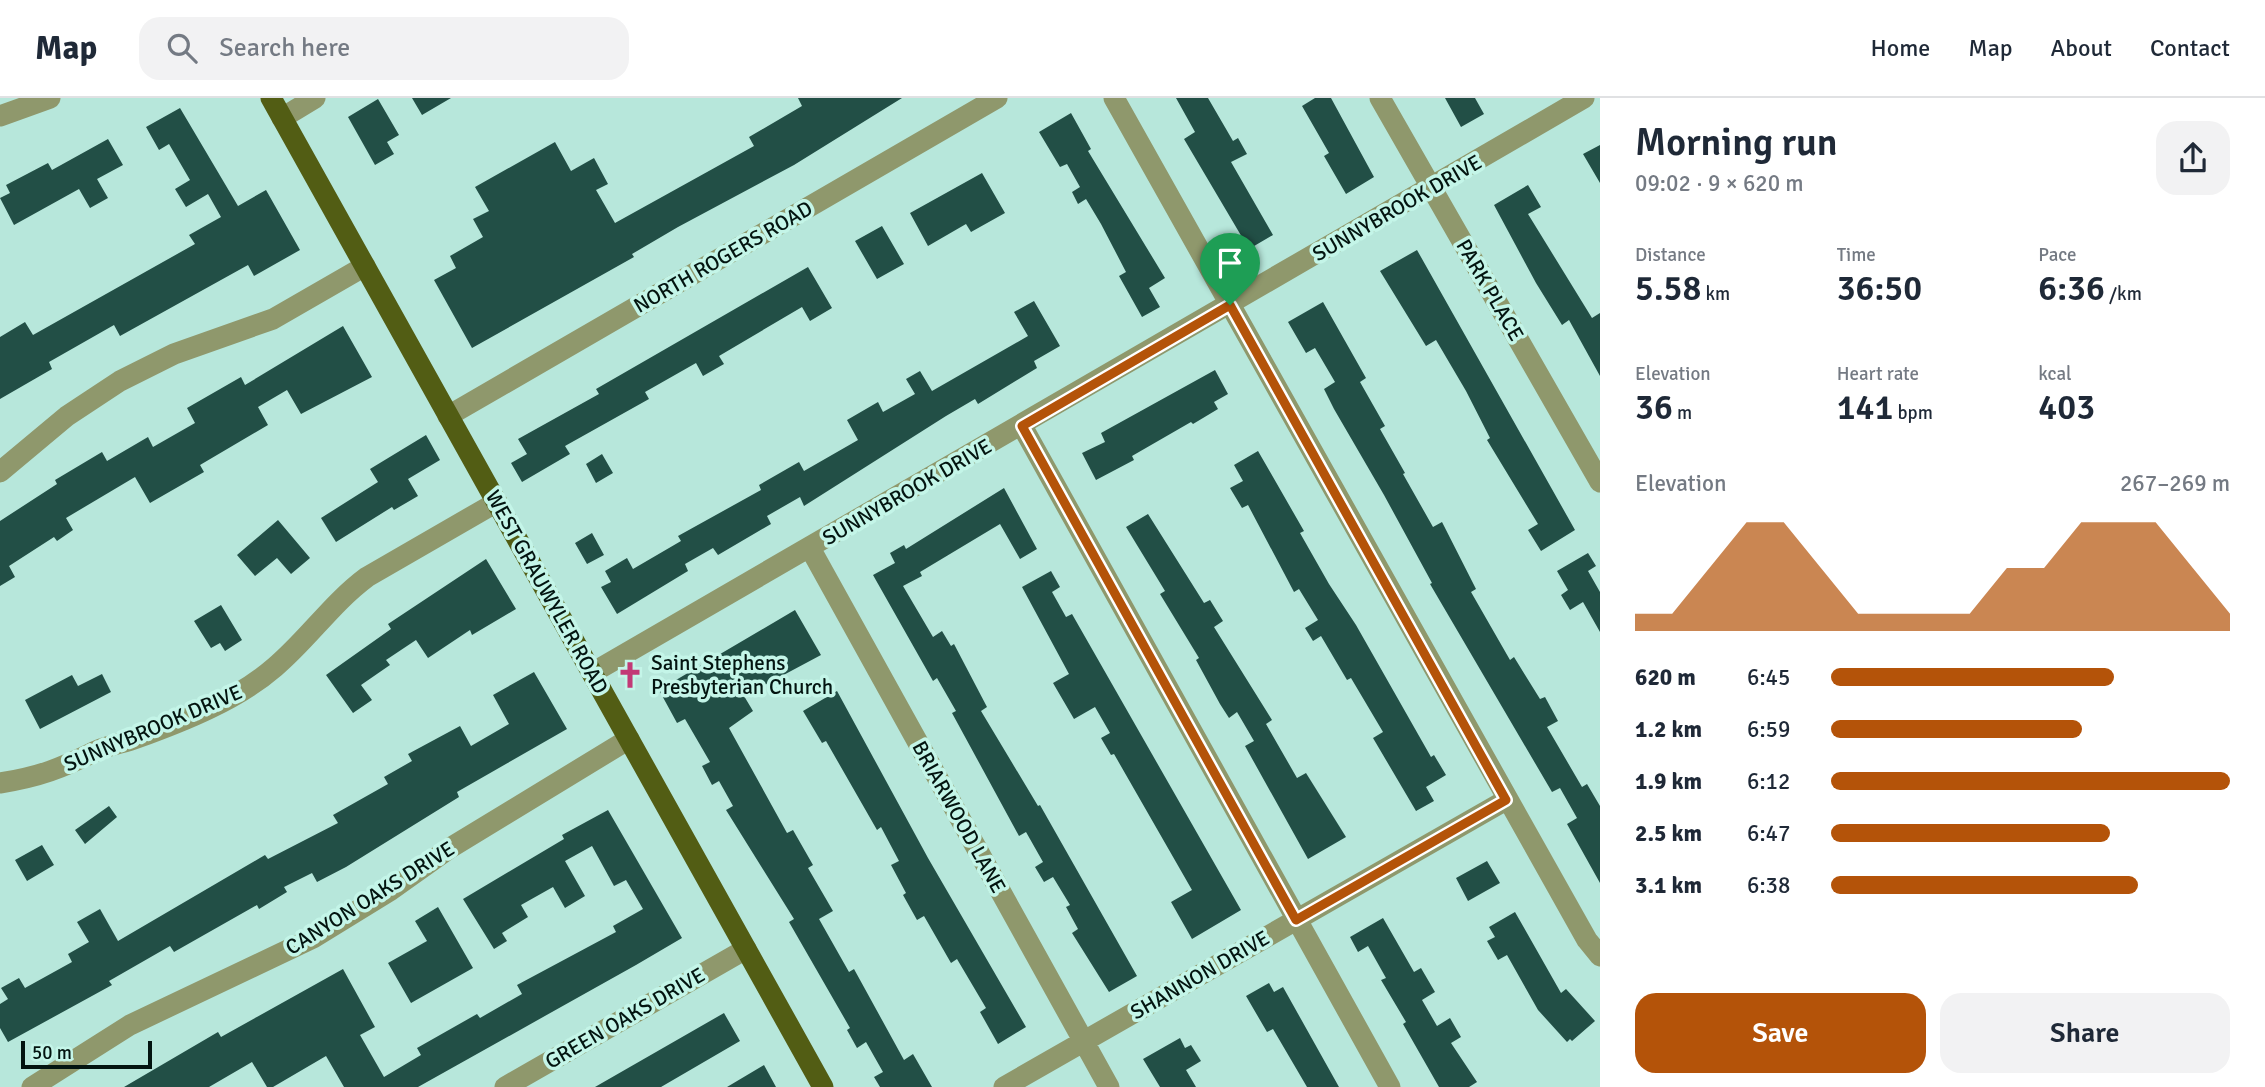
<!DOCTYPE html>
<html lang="en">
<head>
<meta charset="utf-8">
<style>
	:root { --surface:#fff; --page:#f2f2f3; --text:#1f2937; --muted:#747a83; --line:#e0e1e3; --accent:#b45309 }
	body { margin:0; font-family:Signika,sans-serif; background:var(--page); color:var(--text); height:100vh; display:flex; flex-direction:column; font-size:26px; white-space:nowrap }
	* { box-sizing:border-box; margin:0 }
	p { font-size:23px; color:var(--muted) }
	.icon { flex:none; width:38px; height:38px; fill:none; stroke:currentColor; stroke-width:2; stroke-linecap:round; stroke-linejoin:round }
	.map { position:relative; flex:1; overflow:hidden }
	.sheet { display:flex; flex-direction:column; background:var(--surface); width:665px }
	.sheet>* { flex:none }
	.scale { position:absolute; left:21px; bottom:18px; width:131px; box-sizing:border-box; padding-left:7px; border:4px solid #031410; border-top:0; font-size:19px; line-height:24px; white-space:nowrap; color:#031410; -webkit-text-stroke:5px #c4f5e8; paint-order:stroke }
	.pin { position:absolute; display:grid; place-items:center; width:60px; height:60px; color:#fff; margin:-72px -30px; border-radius:50% 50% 50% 0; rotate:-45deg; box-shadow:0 0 7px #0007 }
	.pin .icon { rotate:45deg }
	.round { display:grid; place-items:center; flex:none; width:74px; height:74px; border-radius:21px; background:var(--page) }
	.headline { display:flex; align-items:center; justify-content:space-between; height:119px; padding:0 35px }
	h1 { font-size:38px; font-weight:600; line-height:52px }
	.metrics { display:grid; grid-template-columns:repeat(3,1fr); gap:10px; height:119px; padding:7px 35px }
	.metrics div { display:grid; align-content:center }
	.metrics b { font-size:35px; font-weight:600 }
	.metrics small { font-size:19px; font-weight:400 }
	.metrics p { font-size:19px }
	.chart { height:196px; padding:14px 35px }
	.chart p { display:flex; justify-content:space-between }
	.chart svg { width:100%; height:126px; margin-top:7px; fill:var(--accent); opacity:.7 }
	.action { display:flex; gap:14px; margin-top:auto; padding:14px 35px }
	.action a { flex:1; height:80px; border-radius:21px; background:var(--accent); color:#fff; font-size:28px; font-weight:600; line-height:80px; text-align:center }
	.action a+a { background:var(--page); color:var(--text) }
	ul { padding:0 35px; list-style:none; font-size:23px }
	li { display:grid; grid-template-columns:112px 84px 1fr; align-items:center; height:52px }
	li i { height:18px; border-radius:9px; background:var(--accent) }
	header { display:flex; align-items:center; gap:42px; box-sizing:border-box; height:98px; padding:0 35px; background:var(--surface); border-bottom:2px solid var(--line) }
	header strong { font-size:33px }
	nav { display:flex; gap:38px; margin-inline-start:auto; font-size:24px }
	.search { width:490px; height:63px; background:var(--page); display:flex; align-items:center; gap:18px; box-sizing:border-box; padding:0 24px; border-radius:21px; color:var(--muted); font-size:26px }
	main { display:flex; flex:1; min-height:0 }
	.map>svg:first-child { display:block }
	.building { fill:#224f46 }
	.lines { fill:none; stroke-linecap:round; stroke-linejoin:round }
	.minor { stroke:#8f986c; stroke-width:21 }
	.major { stroke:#525d14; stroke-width:21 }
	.route-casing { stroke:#fff; stroke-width:14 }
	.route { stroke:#b45309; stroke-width:9 }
	.labels { text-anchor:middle; stroke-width:7; stroke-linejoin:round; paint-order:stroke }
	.street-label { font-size:21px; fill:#031410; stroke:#c4f5e8 }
	.poi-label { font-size:21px; fill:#031410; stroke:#c4f5e8; text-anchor:start }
</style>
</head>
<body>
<header>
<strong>Map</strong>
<div class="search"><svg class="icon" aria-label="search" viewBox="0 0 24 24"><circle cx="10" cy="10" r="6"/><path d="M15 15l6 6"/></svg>Search here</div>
<nav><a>Home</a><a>Map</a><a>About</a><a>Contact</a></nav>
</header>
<main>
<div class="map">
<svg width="1600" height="989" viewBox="0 0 1600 989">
	<rect width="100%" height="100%" fill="#b7e7db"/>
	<!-- building -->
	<path class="building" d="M412,0H451L422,17Z
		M798,0H902L794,67L678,129L632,156L634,159L472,250L434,182L456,170L450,158L483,139L473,121L489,113L475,89L555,44L571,73L594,60L608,86L596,92L615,125L754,48L749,39L802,8Z
		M1176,0H1208L1233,43L1238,40L1247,56L1231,64L1273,137L1249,151L1184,41L1195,34Z
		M1315,0H1331L1374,79L1346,96L1324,58L1329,55L1302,8Z
		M1445,0H1475L1484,16L1461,29Z
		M378,1L399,37L387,44L394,56L375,67L348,19Z
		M180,10L238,108L266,92L300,152L254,178L248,167L120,238L114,227L49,264L52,271L0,301V239L25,224L33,237L195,146L189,137L221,119L208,96L186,109L175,91L190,82L169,46L159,52L146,29Z
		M1071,15L1091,51L1088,53L1165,180L1149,190L1160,209L1142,219L1119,178L1126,174L1101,126L1086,101L1078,106L1072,94L1080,89L1067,66L1060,69L1039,34Z
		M108,41L123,67L97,81L108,100L90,110L79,91L14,127L0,100L10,95L6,87L48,65L52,72Z
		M1600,47V85L1583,56Z
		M982,75L1005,115L971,134L966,126L928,148L910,115Z
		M1528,87L1541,109L1528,116L1592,220L1600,215V278L1569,222L1562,227L1536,185L1494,107Z
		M882,128L904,166L877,181L855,143Z
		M1417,152L1575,432L1541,453L1528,432L1538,426L1487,342L1490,340L1466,293L1436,242L1426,248L1380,173Z
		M808,169L832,210L810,223L802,209L719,258L724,266L703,278L696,265L645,294L649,301L565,348L570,356L522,384L511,365L527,356L518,341L599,296L596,291Z
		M1034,203L1060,248L1034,263L1037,270L978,306L975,301L946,318L804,408L800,399L767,418L771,426L718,457L713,450L685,466L688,473L617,516L601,489L611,484L605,473L627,460L633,471L681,443L678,438L761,392L759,387L799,364L804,373L858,342L847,322L878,304L883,314L915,296L906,281L920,273L932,293L1028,238L1014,214Z
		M1323,204L1366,280L1360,284L1385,328L1380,331L1405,375L1403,376L1433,429L1442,424L1476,491L1471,494L1510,562L1514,559L1540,601L1545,599L1558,623L1547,629L1582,689L1587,686L1600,708V785L1567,726L1577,720L1560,690L1552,694L1430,486L1432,485L1384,397L1334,311L1324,291L1335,284L1315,250L1306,255L1288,224Z
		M343,228L372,279L301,316L287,292L258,309L268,327L200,367L204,374L150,405L135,379L66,420L73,432L57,443L54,439L9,468L15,479L0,488V423L57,386L55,382L102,354L107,363L148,339L153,349L195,325L187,310L241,279L245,287Z
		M1215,272L1228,296L1214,304L1218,311L1193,326L1191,324L1132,358L1134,362L1096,382L1082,355L1105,344L1101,335Z
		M426,337L440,362L408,381L418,398L394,412L392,409L336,444L321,420L378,384L370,371Z
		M1258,353L1304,433L1300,435L1329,486L1356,527L1431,659L1434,657L1446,677L1426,689L1434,703L1416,713L1373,640L1383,634L1351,580L1347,582L1321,538L1313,543L1305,530L1318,522L1299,491L1294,494L1248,407L1242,410L1230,390L1243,383L1234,367Z
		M602,356L613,375L596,385L586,366Z
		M1004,390L1037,451L1020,461L1000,426L920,474L922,478L903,488L933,539L942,533L951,548L954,546L987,609L981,613L1038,708L1040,707L1137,878L1109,894L1072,835L1078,831L1066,809L1070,807L1053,779L1044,784L1035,769L1043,764L1026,734L1019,738L952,615L956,613L937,580L933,583L873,477L895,465L890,455L904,447L906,451Z
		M1148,416L1204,505L1210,502L1223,523L1214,529L1272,622L1266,626L1297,680L1306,675L1346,739L1308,761L1245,648L1254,643L1237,614L1229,620L1220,606L1196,562L1199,560L1160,496L1165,493L1126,429Z
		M278,422L310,460L291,476L277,460L255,478L237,457Z
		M592,435L604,457L587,466L575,445Z
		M1588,455L1596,468L1588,473L1600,494V534L1583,504L1570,512L1561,497L1568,492L1557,473Z
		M486,461L516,511L472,537L470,532L428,560L416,542L386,562L390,567L361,587L372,602L353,615L326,577L391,531L388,526Z
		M1051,473L1060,489L1052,494L1066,519L1072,516L1241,812L1192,841L1171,804L1192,792L1114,656L1111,657L1101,640L1110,635L1095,609L1074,621L1053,585L1069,576L1022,489Z
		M221,507L242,542L225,553L220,545L211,550L194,523Z
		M795,512L821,557L744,598L753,613L729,630L787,735L793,732L813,767L808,770L833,813L819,821L849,874L854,871L904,962L913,956L932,989H880L874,979L883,974L866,944L857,950L847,932L850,930L789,824L794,821L726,712L733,708L719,683L712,687L702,668L710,664L685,621L677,625L659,592Z
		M534,574L567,631L457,694L459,699L346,769L317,784L312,775L284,789L287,794L259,811L257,807L174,854L170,848L109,883L112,887L8,944L0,930V906L8,901L1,890L19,880L25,890L72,864L68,856L89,844L77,824L100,811L118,843L265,757L268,761L338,725L333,717L388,686L384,679L412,663L408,656L460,628L471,648L509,626L493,597Z
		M102,576L111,594L40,631L25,602L72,577L78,588Z
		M837,593L928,760L1026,929L998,946L980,914L986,910L957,861L951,865L924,818L917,822L903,797L906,795L891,767L899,763L881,729L877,732L826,643L822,645L803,613Z
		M109,708L117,719L85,746L75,732Z
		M608,712L682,840L636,867L418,989H344L326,958L273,989H267L252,964L209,989H124L218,934L221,939L343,871L375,929L360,937L384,979L421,957L417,950L477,916L480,920L522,896L517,887L616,834L613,828L643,811L626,782L614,788L592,748L565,763L585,798L565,810L553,789L521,807L528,819L502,835L507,843L494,851L463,801L564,741L562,737Z
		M42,747L54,767L27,783L15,762Z
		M1487,763L1500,785L1468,803L1456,780Z
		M438,809L473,870L411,905L388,865L427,843L415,823Z
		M1515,814L1561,895L1566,891L1595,923L1572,943L1570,941L1567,944L1538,912L1507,857L1498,862L1487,843L1495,839L1489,829Z
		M1383,820L1414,874L1421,870L1435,894L1422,902L1437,928L1450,920L1461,939L1451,945L1477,984L1469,989H1439L1403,926L1406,924L1381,882L1386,880L1368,848L1358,854L1350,839Z
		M1269,885L1274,894L1283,889L1339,989H1307L1273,931L1267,934L1246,898Z
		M724,915L740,943L661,989H595Z
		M1180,940L1185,950L1191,947L1201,963L1186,972L1196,989H1160L1143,961Z
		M764,967L776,989H727Z"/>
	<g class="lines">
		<!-- minor -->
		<path class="minor" d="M1114,0L1587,842L1600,858
			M1380,0L1600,384
			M0,18L50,0
			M282,20L315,0
			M448,318L997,0
			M1022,328L1390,989
			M0,374L67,318L120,283L174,256L273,221L365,168
			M810,450L1109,989
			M592,575L1584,0
			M0,685C39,679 62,670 96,653C109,647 124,645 137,640C184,623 237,602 275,569C308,541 332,505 367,479L497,404
			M32,989L130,927L313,840L391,792L450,750L629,641
			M505,989L746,851
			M1004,989L1506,702"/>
		<!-- major -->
		<path class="major" d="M271,0L823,989"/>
	</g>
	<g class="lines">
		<defs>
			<path id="route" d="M1230,207L1506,702L1296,822L1022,328Z"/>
		</defs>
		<!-- route casing -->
		<use href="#route" class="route-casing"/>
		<!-- route -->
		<use href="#route" class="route"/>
	</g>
	<!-- icons -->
	<defs>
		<symbol id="church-bare" viewBox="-9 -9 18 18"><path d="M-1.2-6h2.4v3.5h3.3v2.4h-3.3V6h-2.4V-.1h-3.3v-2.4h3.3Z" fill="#c23a76" stroke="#c4f5e8" stroke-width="2.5" paint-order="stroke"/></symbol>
	</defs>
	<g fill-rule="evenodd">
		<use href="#church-bare" x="611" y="558" width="38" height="38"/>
	</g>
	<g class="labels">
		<!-- street labels -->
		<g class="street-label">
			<text transform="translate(1397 110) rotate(-30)" y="7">SUNNYBROOK DRIVE</text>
			<text transform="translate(723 159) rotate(-30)" y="7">NORTH ROGERS ROAD</text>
			<text transform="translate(1490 192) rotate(60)" y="7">PARK PLACE</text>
			<text transform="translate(907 394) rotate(-30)" y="7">SUNNYBROOK DRIVE</text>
			<text transform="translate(547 494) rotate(61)" y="7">WEST GRAUWYLER ROAD</text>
			<text transform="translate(153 630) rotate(-23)" y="7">SUNNYBROOK DRIVE</text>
			<text transform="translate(959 719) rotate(61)" y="7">BRIARWOOD LANE</text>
			<text transform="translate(370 800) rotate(-32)" y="7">CANYON OAKS DRIVE</text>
			<text transform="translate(1200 877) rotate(-30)" y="7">SHANNON DRIVE</text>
			<text transform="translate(625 920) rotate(-30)" y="7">GREEN OAKS DRIVE</text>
		</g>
		<!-- poi labels -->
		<g class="poi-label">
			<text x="651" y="572">Saint Stephens<tspan x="651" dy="24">Presbyterian Church</tspan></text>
		</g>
	</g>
</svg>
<div class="scale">50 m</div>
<div class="pin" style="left:1230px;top:207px;background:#1e9e55"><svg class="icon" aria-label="arrive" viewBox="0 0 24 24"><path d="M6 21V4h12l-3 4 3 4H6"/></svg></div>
</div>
<section class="sheet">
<div class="headline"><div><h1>Morning run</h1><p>09:02 · 9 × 620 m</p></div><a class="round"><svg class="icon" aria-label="share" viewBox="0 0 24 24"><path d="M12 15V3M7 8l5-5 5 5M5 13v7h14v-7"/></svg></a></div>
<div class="metrics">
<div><p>Distance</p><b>5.58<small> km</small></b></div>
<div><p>Time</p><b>36:50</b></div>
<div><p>Pace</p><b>6:36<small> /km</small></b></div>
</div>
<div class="metrics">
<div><p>Elevation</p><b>36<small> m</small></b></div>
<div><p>Heart rate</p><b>141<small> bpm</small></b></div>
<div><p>kcal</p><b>403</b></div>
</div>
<div class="chart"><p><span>Elevation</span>267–269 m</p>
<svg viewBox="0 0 160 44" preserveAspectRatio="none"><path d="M0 44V38L10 38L20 22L30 6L40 6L50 22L60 38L70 38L80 38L90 38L100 22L110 22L120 6L130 6L140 6L150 22L160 38V44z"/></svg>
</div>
<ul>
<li><b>620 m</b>6:45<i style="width:71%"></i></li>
<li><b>1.2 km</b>6:59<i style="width:63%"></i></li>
<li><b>1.9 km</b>6:12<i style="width:100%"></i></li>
<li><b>2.5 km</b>6:47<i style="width:70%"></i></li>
<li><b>3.1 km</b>6:38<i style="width:77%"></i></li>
</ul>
<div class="action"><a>Save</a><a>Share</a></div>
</section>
</main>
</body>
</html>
